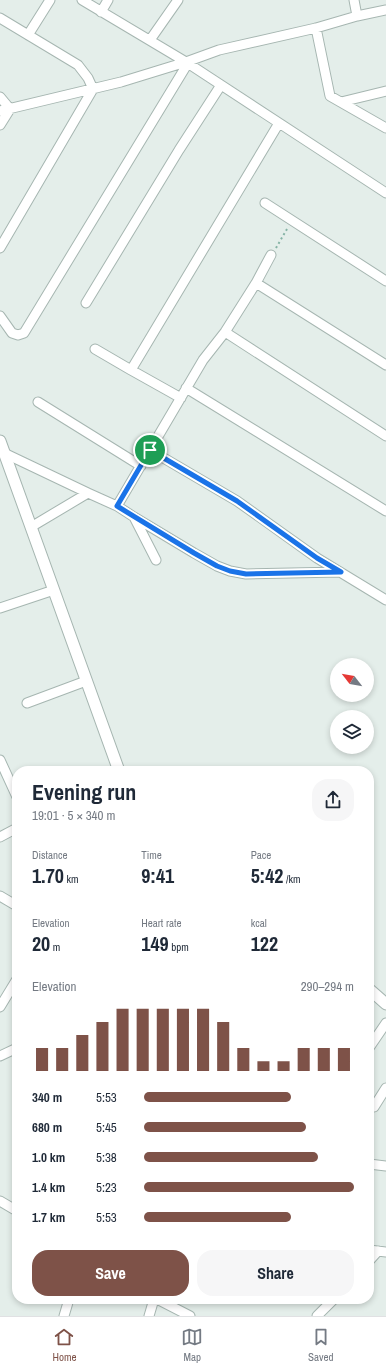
<!DOCTYPE html>
<html lang="en">
<head>
<meta charset="utf-8">
<style>
	:root { --surface:#fff; --page:#f6f6f7; --text:#1f2937; --muted:#747a83; --line:#e0e1e3; --accent:#7e5248 }
	body { margin:0; font-family:"Archivo Narrow",sans-serif; background:var(--page); color:var(--text); height:100vh; display:flex; flex-direction:column; font-size:15px; white-space:nowrap }
	* { box-sizing:border-box; margin:0 }
	p { font-size:13px; color:var(--muted) }
	.icon { flex:none; width:22px; height:22px; fill:none; stroke:currentColor; stroke-width:2; stroke-linecap:round; stroke-linejoin:round }
	.map { position:relative; flex:1; overflow:hidden }
	.drawer { position:absolute; left:12px; top:766px; width:362px; height:538px; display:flex; flex-direction:column; background:var(--surface); border-radius:16px; box-shadow:0 2px 6px #0003 }
	.drawer>* { flex:none }
	.needle { width:26px; rotate:301deg }
	.fabs { position:absolute; left:330px; top:658px; display:grid; gap:8px }
	.fabs a { display:grid; place-items:center; width:44px; height:44px; border-radius:50%; background:var(--surface); box-shadow:0 2px 6px #0003; font-size:20px }
	.pin { position:absolute; display:grid; place-items:center; width:34px; height:34px; color:#fff; margin:-17px; border:2px solid #fff; border-radius:50%; box-shadow:0 1px 4px #0007 }
	.round { display:grid; place-items:center; flex:none; width:42px; height:42px; border-radius:16px; background:var(--page) }
	.head { display:flex; align-items:center; justify-content:space-between; height:68px; padding:0 20px }
	h1 { font-size:22px; font-weight:700; line-height:30px }
	.metrics { display:grid; grid-template-columns:repeat(3,1fr); gap:6px; height:68px; padding:4px 20px }
	.metrics div { display:grid; align-content:center }
	.metrics b { font-size:20px; font-weight:700 }
	.metrics small { font-size:11px; font-weight:400 }
	.metrics p { font-size:11px }
	.chart { height:112px; padding:8px 20px }
	.chart p { display:flex; justify-content:space-between }
	.chart svg { width:100%; height:72px; margin-top:4px; stroke:var(--accent); stroke-width:6 }
	.action { display:flex; gap:8px; margin-top:auto; padding:8px 20px }
	.action a { flex:1; height:46px; border-radius:16px; background:var(--accent); color:#fff; font-size:16px; font-weight:700; line-height:46px; text-align:center }
	.action a+a { background:var(--page); color:var(--text) }
	ul { padding:0 20px; list-style:none; font-size:13px }
	li { display:grid; grid-template-columns:64px 48px 1fr; align-items:center; height:30px }
	li i { height:10px; border-radius:5px; background:var(--accent) }
	.tabs { display:flex; justify-content:space-around; align-items:center; height:56px; border-top:1px solid var(--line); background:var(--surface); font-size:11px; color:var(--muted) }
	.tabs a { display:grid; justify-items:center; gap:2px }
	.tabs .current { color:var(--accent) }
	.map>svg:first-child { display:block }
	.lines { fill:none; stroke-linecap:round; stroke-linejoin:round }
	.minor-casing { stroke:#a6b6b1; stroke-width:11 }
	.tertiary-casing { stroke:#a6b6b1; stroke-width:13 }
	.path { stroke:#84b2a4; stroke-width:2; stroke-dasharray:2 3; stroke-linecap:butt }
	.minor { stroke:#fff; stroke-width:9 }
	.tertiary { stroke:#fff; stroke-width:11 }
	.route-casing { stroke:#fff; stroke-width:8 }
	.route { stroke:#1a73e8; stroke-width:5 }
</style>
</head>
<body>
<div class="map">
<svg width="386" height="1316" viewBox="0 0 386 1316">
	<rect width="100%" height="100%" fill="#e4eeea"/>
	<g class="lines">
		<defs>
			<path id="minor" d="M82,0L186,62L219,50L316,28L357,16
				M354,0L357,16L386,10
				M101,12L108,0
				M0,18L78,65L88,78L93,89
				M316,28L330,96L386,128
				M28,35L50,0
				M150,40L178,0
				M0,97L10,109L0,125
				M341,102L386,91
				M0,111L121,82L186,62L386,193
				M265,203L386,281
				M0,248L93,89
				M256,283L271,255
				M86,303L179,150L221,85
				M0,316L12,333L18,335L24,333L188,63
				M225,332L386,436
				M95,349L131,370
				M186,388L386,511
				M181,398L131,370L279,123
				M38,402L141,466
				M150,450L237,501L317,558L386,600
				M4,453L88,493
				M117,506L203,360L225,332L256,283L386,365
				M134,517L194,553L217,566L230,571L246,574L340,572
				M31,527L88,493L117,506L134,517L156,560
				M0,608L54,590
				M27,703L86,681
				M0,760L17,797
				M0,837L17,828
				M0,896L17,906
				M0,1007L17,979
				M369,1048L386,1023
				M0,1056L17,1048
				M374,1107L386,1088
				M369,1164L386,1166
				M0,1201L17,1211
				M369,1250L386,1252
				M369,1261L378,1251
				M157,1299L190,1316
				M64,1316L69,1299
				M149,1316L154,1299
				M317,1316L334,1299"/>
			<path id="tertiary" d="M0,441L119,771
				M369,989L386,1004"/>
		</defs>
		<!-- minor casing -->
		<use href="#minor" class="minor-casing"/>
		<!-- tertiary casing -->
		<use href="#tertiary" class="tertiary-casing"/>
		<!-- path -->
		<path class="path" d="M276,248L287,229"/>
		<!-- minor -->
		<use href="#minor" class="minor"/>
		<!-- tertiary -->
		<use href="#tertiary" class="tertiary"/>
	</g>
	<g class="lines">
		<defs>
			<path id="route" d="M150,450L237,501L317,558L341,572L246,574L230,571L217,566L194,553L117,506Z"/>
		</defs>
		<!-- route casing -->
		<use href="#route" class="route-casing"/>
		<!-- route -->
		<use href="#route" class="route"/>
	</g>
</svg>
<div class="fabs">
<a><svg class="needle" viewBox="-14 -14 28 28"><path d="M0-13l5 13h-10z" fill="#e53935"/><path d="M0 13l5-13h-10z" fill="#747a83"/></svg></a>
<a><svg class="icon" aria-label="layers" viewBox="0 0 24 24"><path d="M12 4l9 5-9 5-9-5zM3 14l9 5 9-5"/></svg></a>
</div>
<div class="pin" style="left:150px;top:450px;background:#1e9e55"><svg class="icon" aria-label="arrive" viewBox="0 0 24 24"><path d="M6 21V4h12l-3 4 3 4H6"/></svg></div>
<section class="drawer">
<div class="head"><div><h1>Evening run</h1><p>19:01 · 5 × 340 m</p></div><a class="round"><svg class="icon" aria-label="share" viewBox="0 0 24 24"><path d="M12 15V3M7 8l5-5 5 5M5 13v7h14v-7"/></svg></a></div>
<div class="metrics">
<div><p>Distance</p><b>1.70<small> km</small></b></div>
<div><p>Time</p><b>9:41</b></div>
<div><p>Pace</p><b>5:42<small> /km</small></b></div>
</div>
<div class="metrics">
<div><p>Elevation</p><b>20<small> m</small></b></div>
<div><p>Heart rate</p><b>149<small> bpm</small></b></div>
<div><p>kcal</p><b>122</b></div>
</div>
<div class="chart"><p><span>Elevation</span>290–294 m</p>
<svg viewBox="0 0 160 44" preserveAspectRatio="none"><path d="M5 44V30M15 44V30M25 44V22M35 44V14M45 44V6M55 44V6M65 44V6M75 44V6M85 44V6M95 44V14M105 44V30M115 44V38M125 44V38M135 44V30M145 44V30M155 44V30"/></svg>
</div>
<ul>
<li><b>340 m</b>5:53<i style="width:70%"></i></li>
<li><b>680 m</b>5:45<i style="width:77%"></i></li>
<li><b>1.0 km</b>5:38<i style="width:83%"></i></li>
<li><b>1.4 km</b>5:23<i style="width:100%"></i></li>
<li><b>1.7 km</b>5:53<i style="width:70%"></i></li>
</ul>
<div class="action"><a>Save</a><a>Share</a></div>
</section>
</div>
<nav class="tabs">
<a class="current"><svg class="icon" aria-label="home" viewBox="0 0 24 24"><path d="M3 11l9-7 9 7M6 9v11h12V9"/></svg>Home</a>
<a><svg class="icon" aria-label="map" viewBox="0 0 24 24"><path d="M3 6l6-2 6 2 6-2v14l-6 2-6-2-6 2zM9 4v14M15 6v14"/></svg>Map</a>
<a><svg class="icon" aria-label="saved" viewBox="0 0 24 24"><path d="M7 4h10v16l-5-4-5 4z"/></svg>Saved</a>
</nav>
</body>
</html>
